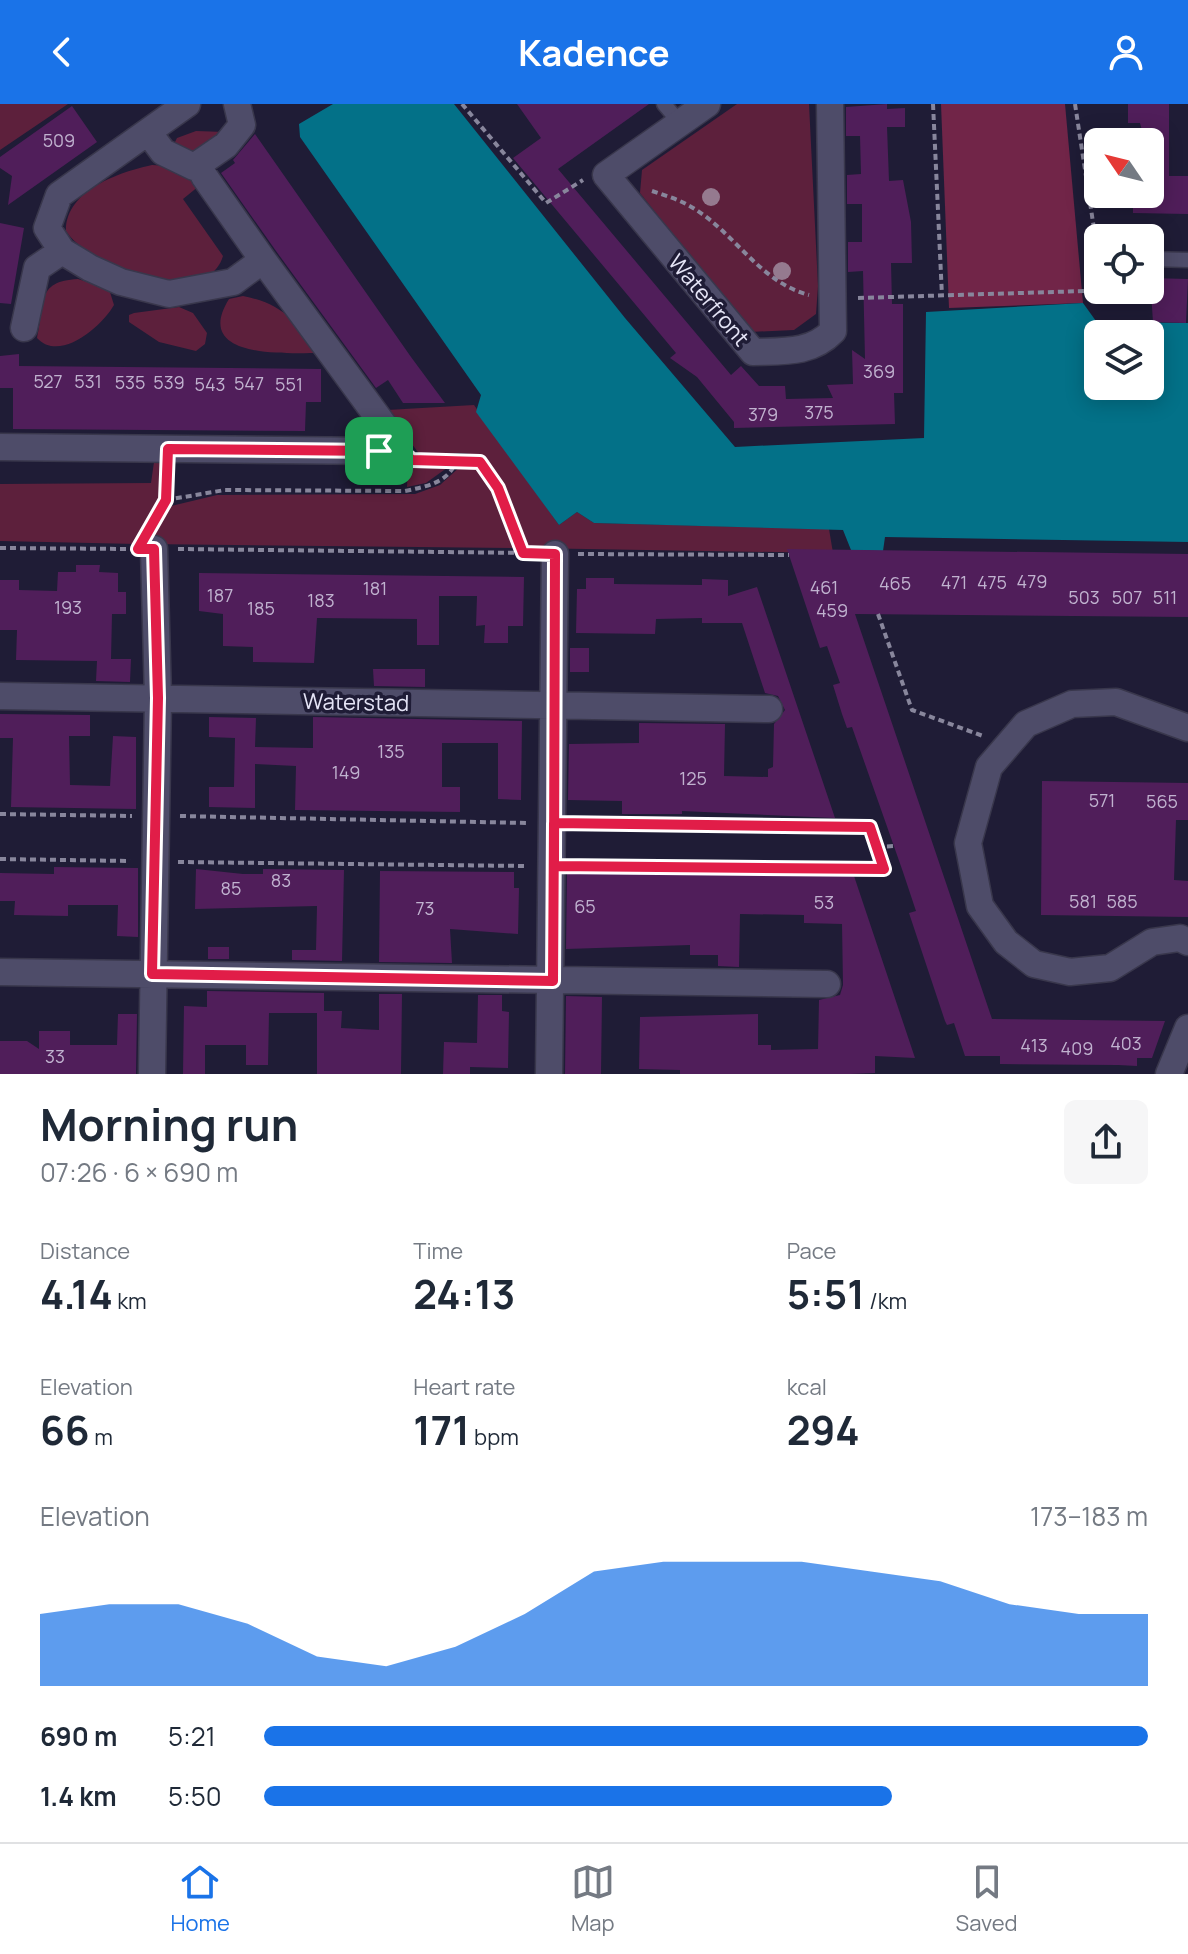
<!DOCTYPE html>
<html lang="en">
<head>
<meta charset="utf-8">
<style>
	:root { --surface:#fff; --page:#f6f6f7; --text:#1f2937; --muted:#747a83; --line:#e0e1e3; --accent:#1a73e8 }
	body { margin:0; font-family:Manrope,sans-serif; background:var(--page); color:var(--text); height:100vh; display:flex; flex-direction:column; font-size:30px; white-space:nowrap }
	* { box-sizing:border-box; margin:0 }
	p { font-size:26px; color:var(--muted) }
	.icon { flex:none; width:44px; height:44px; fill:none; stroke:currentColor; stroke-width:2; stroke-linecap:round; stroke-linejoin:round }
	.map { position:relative; height:970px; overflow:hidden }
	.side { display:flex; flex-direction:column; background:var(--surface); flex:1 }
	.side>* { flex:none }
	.needle { width:52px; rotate:305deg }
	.buttons { position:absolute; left:1084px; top:24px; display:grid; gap:16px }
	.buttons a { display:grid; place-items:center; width:80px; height:80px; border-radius:12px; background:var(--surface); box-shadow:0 4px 20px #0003; font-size:40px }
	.pin { position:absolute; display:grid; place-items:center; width:68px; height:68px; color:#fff; margin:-34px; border-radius:16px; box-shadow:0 4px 12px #0006 }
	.round { display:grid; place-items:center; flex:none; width:84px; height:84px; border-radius:12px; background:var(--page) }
	.summary { display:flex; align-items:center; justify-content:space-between; height:136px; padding:0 40px }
	h1 { font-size:44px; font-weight:700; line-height:60px }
	.metrics { display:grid; grid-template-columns:repeat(3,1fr); gap:12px; height:136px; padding:8px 40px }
	.metrics div { display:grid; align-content:center }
	.metrics b { font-size:40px; font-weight:700 }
	.metrics small { font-size:22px; font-weight:400 }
	.metrics p { font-size:22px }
	.chart { height:224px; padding:16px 40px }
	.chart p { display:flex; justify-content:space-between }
	.chart svg { width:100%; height:144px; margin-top:8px; fill:var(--accent); opacity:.7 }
	ul { padding:0 40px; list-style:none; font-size:26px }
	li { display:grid; grid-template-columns:128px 96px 1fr; align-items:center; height:60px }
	li i { height:20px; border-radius:10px; background:var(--accent) }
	header { display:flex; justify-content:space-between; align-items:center; height:104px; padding:0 40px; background:var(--accent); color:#fff; font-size:36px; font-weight:700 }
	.dock { display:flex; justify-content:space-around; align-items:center; height:112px; border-top:2px solid var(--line); background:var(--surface); font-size:22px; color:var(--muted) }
	.dock a { display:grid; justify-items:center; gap:4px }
	.dock .current { color:var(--accent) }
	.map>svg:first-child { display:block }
	.green { fill:#5d203c }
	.forest { fill:#712548 }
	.water { fill:#037188; fill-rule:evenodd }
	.building { fill:#501e5a }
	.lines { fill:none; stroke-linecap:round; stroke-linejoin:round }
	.service-casing { stroke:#39374c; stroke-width:17 }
	.minor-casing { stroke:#39374c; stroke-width:29 }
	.path { stroke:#88869c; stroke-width:4; stroke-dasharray:6 4; stroke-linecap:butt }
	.service { stroke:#4e4c69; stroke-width:14 }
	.minor { stroke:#4e4c69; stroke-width:26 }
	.tree { fill:#957a8f }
	.route-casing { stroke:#fff; stroke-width:16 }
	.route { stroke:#e11d48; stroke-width:10 }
	.labels { text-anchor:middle; stroke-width:7; stroke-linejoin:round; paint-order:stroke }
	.number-label { font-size:18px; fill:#c0b2cf }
	.street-label { font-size:22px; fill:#e5e4f6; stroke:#1f1c36 }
</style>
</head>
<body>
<header><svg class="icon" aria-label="back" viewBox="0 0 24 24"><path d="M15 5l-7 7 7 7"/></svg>Kadence<svg class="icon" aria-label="person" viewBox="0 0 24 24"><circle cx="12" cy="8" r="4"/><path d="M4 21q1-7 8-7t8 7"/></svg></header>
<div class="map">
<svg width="1188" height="970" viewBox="0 0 1188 970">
	<rect width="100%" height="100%" fill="#1f1c36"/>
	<!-- green -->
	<path class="green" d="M0,0H68L0,46Z
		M737,0H809L818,182L816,210L794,226L750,228L640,89L642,66Z
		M196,27L225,28L199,48L185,47L174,40L177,34Z
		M152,61L169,62L199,82L183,95L223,152C206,209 88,162 66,127C65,87 119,68 152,61Z
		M78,175L109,185L114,201C102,222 60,259 37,234C45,201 35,177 78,175Z
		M243,192C284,200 296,219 321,249C289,249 191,256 229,195Z
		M179,203L193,209L207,229L205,240L196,247L159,238L129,218V211L134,209Z
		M474,301L559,421L577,408L594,419L829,425L833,449L526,444C516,418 500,356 470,350C455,347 435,351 420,351L387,306Z
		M154,358H164L161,397L137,440L0,437V380L151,379Z
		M408,361H451L426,379L407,383Z
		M462,361L478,363L491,378L516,444L145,440L167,403L217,391L415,390L440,381Z"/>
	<!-- forest -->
	<path class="forest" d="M941,0H1065L1083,199L949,204Z"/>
	<!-- water -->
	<path class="water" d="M333,0H454L625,214L735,343L924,334L926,208L1083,199L1101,224L1113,225L1117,218L1188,219V438L885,433L883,447L851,446L843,426L594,419L577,408L559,421L476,308L481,291L300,33L299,20ZM1098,230H1150V282H1098Z"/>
	<!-- building -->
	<path class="building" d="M517,0H649L558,65L731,271L741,262L759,282H785L786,295L833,294L827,281L853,280L852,246L865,255L863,167L848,168V138H862V100H847V71L861,70L860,32H846V3L887,0V5L905,4V23H887L889,77L903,76L911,118L912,159H891L892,200H903V289H894L895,320L734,324V318L697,273L670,254L676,249L513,54L541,34Z
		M1128,0H1169V72H1188V110L1133,109V90H1150V38H1145L1140,19H1128Z
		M72,2L97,38L8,101L12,72L0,64V53Z
		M255,30L411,253L445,299H403L388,276L376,284L276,147L221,69L235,59L233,56Z
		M0,119L24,124L11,200L0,199Z
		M1150,174L1188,175L1186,219L1153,218Z
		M19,250V262L321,265V298H306L305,327L13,325V284H0V252Z
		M787,445L1188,450V513L855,510L992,915L1165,917L1152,954H1137V962L1118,961L1000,960V952H965L954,919L947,921L945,917L909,809L916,807L903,768L852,623L847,624L842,610L833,581L840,579L827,542L820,544Z
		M76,461H100L99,468L118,469V488H126V510H112L111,555H131L130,578L96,577L97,557L16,556L17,526H0V476H19V486L57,487L58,468H76Z
		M199,469L524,473L523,522H508V539H484L485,521L476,522L477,492H439V541H417V515L317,514L314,559L253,558V543L223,542V510L199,507Z
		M586,474H614V480L702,481V475L728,476V492L757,483L835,714L682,707V710H622V697L568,696L569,640L639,639V619L725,620L724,672L768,673V665L773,663L774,620L785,606L778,592L765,589L742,519H702V514L656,515L655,530L576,529L577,485H586Z
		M570,544H589V568H570Z
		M373,565H425V583L374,582Z
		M0,610L90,611V632H69L70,681L110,682L113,632L136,633V705L11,703L13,634H0Z
		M209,613L256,614L255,643L313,644V613L522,617L521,696L498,695V639H442V683H460V708L295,706L296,662L255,660V704L209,703V683H234L235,634L209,633Z
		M1042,677L1188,679V716H1176L1174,776L1188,777V813L1041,811Z
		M54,763L138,764V833L117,832L118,801H68V812L14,811L15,797H0V769L54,770Z
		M196,765L243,770H263V765L344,766L342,857L292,856V846H316L317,802L195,805Z
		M380,767L514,768V784H519L518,830L450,825L452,859L379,858Z
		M567,769L854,772L915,954L875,952V969L851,970H680V966L639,965L640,913L758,910V941H771V946L818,945L819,896L840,891L843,881L842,820L804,819V811L740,810L739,863L718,862V851H690V841L566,845Z
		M208,843H229V855H208Z
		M207,887L324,889V907H342L341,924L379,926V890H402L401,970H317V909H269L268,961H246V941H205V970H183L184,902L207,903Z
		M478,891H502V907L509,908L508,964L470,963V970H443L444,938L477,939Z
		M566,892L602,893L601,970H565Z
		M118,910H137L136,970H0V937H27L39,945V927H70V941H117Z"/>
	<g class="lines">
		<defs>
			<path id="service" d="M664,0L680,19
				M1150,155L1188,156"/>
			<path id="minor" d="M187,0L59,91L47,124L62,147L90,164L121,178L169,190L233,178L263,156L204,72
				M707,0L606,71L753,248C783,247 811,250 833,227L830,0
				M148,28L163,48L194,63L226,41L242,21L237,0
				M24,224L37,164L62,147
				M0,343L379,347L388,336V327L263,156
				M0,592L769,605
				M1188,624L1116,598L1072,600L1026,620L989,663L968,739L980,802L1006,838L1034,860L1070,868L1110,864L1152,838L1180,834L1188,838
				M0,868L827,880
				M152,970L158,594L154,445
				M549,970L555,450
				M1169,970L1188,924"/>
		</defs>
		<!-- service casing -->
		<use href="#service" class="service-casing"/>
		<!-- minor casing -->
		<use href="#minor" class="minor-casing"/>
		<!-- path -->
		<path class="path" d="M462,0L546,99L583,76
			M933,0L942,192
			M1075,0L1098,151
			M652,87C664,91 677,95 688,101C734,126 757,177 809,191
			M858,194L1085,187L1098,174
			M407,351L412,356L480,358L498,384L523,449
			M166,396L225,386L405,387C428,382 448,379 457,356
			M151,422L166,396L167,371
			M0,444L130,445
			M178,445L530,449
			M578,450L789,451
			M878,510L912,606L983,632
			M0,710L132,712
			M180,712L528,719
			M877,743L894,742
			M0,755L130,757
			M178,758L526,762
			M574,762L884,765L870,723L576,719"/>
		<!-- service -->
		<use href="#service" class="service"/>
		<!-- minor -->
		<use href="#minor" class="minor"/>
	</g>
	<!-- trees -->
	<g class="tree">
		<circle cx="711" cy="93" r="9"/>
		<circle cx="782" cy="167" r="9"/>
	</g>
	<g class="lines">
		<defs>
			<path id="route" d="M379,347L168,345L166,396L138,445H154L158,594L152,870L553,877L554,719L870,723L884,765L554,762C554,658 554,554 555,450L523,449L498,384L480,358L412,356L388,336L379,347"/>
		</defs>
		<!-- route casing -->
		<use href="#route" class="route-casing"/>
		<!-- route -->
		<use href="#route" class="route"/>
	</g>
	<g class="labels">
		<!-- number labels -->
		<g class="number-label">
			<text x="59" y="43">509</text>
			<text x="879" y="274">369</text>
			<text x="48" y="284">527</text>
			<text x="88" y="284">531</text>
			<text x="130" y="285">535</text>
			<text x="169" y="285">539</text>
			<text x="249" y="286">547</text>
			<text x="210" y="287">543</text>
			<text x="289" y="287">551</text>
			<text x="819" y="315">375</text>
			<text x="763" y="317">379</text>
			<text x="1032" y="484">479</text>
			<text x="954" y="485">471</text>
			<text x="992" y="485">475</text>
			<text x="895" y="486">465</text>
			<text x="824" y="490">461</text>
			<text x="375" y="491">181</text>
			<text x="220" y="498">187</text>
			<text x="1084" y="500">503</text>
			<text x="1127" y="500">507</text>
			<text x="1165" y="500">511</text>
			<text x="321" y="503">183</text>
			<text x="68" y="510">193</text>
			<text x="261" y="511">185</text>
			<text x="832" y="513">459</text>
			<text x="391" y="654">135</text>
			<text x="346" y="675">149</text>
			<text x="693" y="681">125</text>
			<text x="1102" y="703">571</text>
			<text x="1162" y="704">565</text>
			<text x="281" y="783">83</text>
			<text x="231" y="791">85</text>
			<text x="1083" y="804">581</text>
			<text x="1122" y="804">585</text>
			<text x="824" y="805">53</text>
			<text x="585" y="809">65</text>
			<text x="425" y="811">73</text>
			<text x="1126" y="946">403</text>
			<text x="1034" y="948">413</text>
			<text x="1077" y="951">409</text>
			<text x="55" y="959">33</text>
		</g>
		<!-- street labels -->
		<g class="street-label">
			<text transform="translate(709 196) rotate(50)" y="8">Waterfront</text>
			<text transform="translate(356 598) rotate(1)" y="8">Waterstad</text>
		</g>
	</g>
</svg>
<div class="buttons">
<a><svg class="needle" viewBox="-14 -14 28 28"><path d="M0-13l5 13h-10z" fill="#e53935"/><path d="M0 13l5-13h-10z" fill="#747a83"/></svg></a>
<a><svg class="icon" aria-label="locate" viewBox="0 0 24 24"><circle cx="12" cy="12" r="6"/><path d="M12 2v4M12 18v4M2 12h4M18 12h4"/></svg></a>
<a><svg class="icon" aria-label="layers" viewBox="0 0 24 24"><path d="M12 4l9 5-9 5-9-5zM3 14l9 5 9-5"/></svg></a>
</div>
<div class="pin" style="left:379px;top:347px;background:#1e9e55"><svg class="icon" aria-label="arrive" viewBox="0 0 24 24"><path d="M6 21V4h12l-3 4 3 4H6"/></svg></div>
</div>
<section class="side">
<div class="summary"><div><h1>Morning run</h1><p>07:26 · 6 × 690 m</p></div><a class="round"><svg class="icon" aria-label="share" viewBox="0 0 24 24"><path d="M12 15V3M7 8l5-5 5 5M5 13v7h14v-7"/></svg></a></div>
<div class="metrics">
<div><p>Distance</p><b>4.14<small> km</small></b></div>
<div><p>Time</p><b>24:13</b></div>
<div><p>Pace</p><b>5:51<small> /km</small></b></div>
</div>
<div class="metrics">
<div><p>Elevation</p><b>66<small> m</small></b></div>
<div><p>Heart rate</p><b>171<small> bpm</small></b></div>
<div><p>kcal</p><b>294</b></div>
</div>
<div class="chart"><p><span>Elevation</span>173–183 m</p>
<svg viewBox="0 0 160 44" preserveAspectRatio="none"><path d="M0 44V22L10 19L20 19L30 25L40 35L50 38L60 32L70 22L80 9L90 6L100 6L110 6L120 9L130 12L140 19L150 22L160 22V44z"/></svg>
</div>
<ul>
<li><b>690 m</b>5:21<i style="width:100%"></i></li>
<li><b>1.4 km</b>5:50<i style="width:71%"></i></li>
</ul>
</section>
<nav class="dock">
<a class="current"><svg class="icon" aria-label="home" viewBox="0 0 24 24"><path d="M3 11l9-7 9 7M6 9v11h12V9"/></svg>Home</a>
<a><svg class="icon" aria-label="map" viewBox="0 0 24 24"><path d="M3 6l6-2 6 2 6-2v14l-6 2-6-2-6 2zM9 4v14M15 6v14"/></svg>Map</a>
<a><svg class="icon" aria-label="saved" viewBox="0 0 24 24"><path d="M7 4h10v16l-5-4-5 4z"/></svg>Saved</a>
</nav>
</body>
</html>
